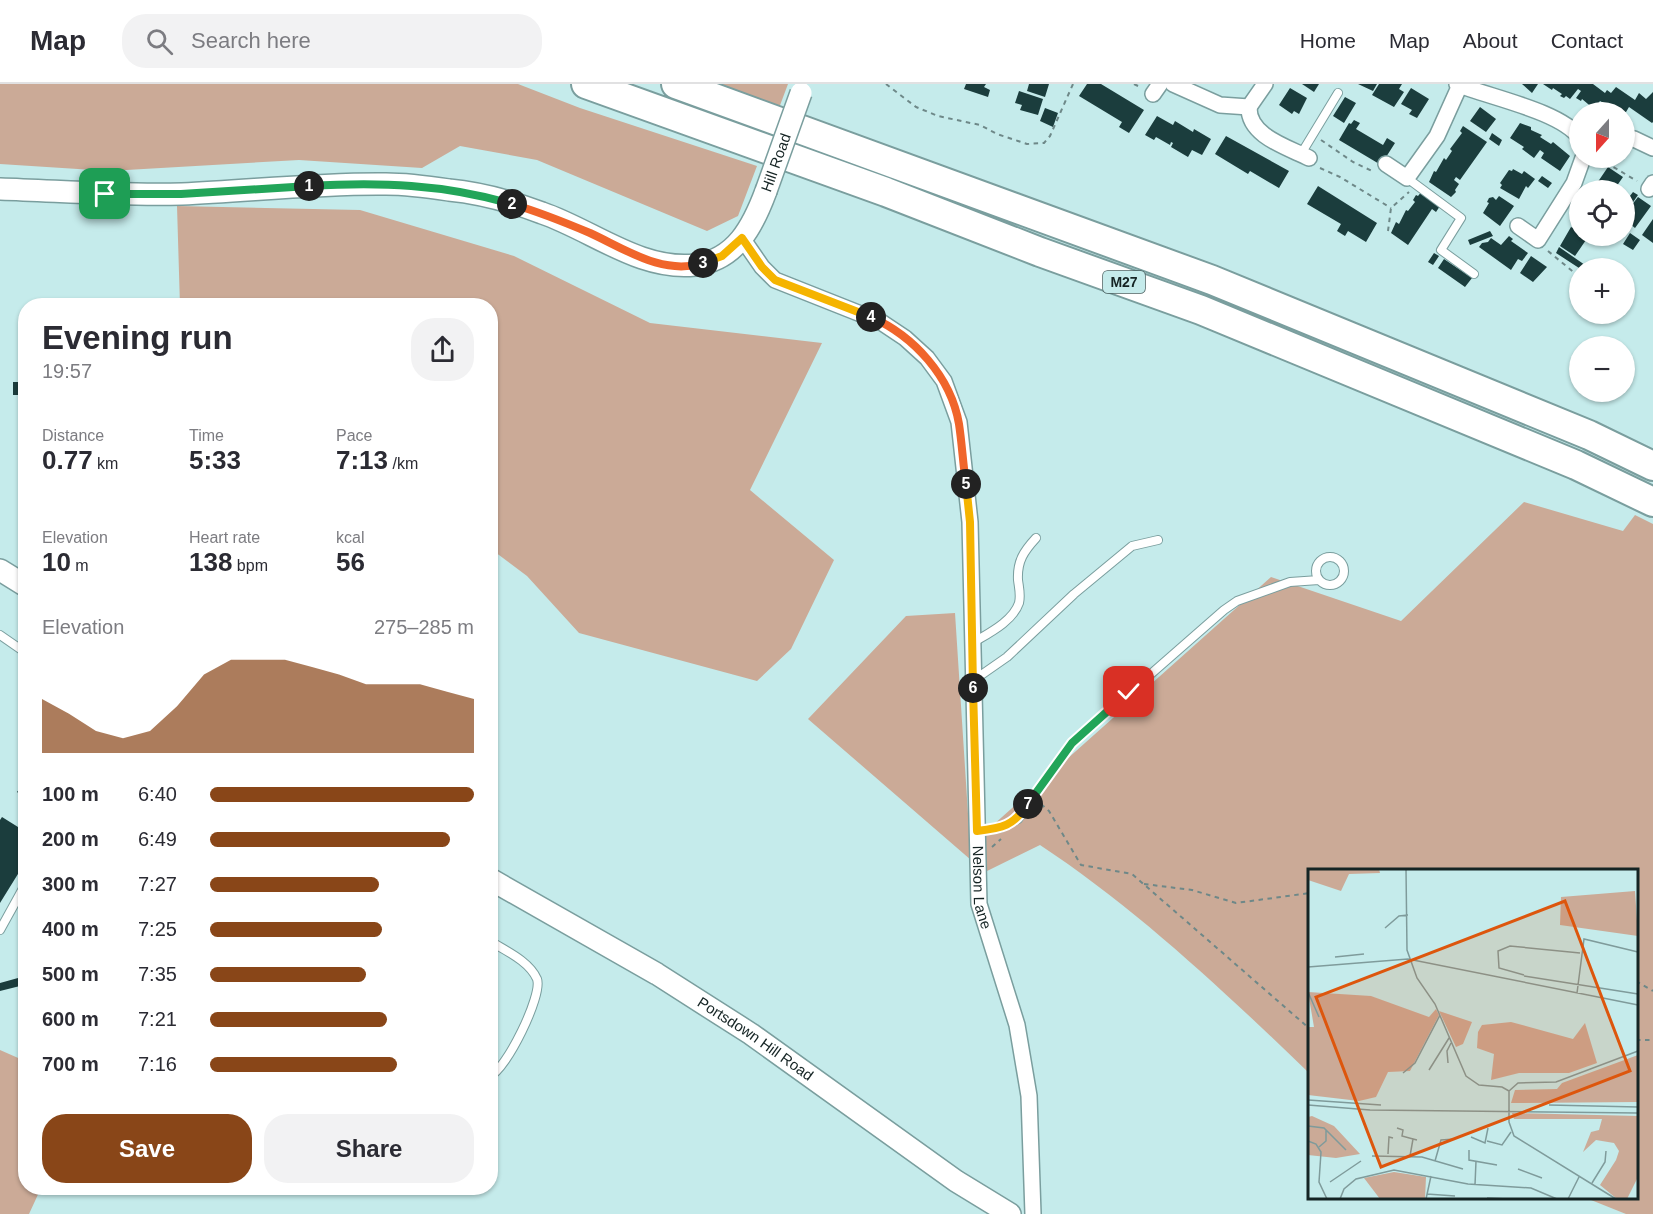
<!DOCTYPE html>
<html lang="en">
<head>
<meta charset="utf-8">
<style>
	:root { --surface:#fff; --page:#f2f2f3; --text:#2b2b33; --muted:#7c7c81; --line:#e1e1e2; --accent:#894618 }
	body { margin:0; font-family:Arial,sans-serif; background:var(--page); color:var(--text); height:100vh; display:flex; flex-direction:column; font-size:22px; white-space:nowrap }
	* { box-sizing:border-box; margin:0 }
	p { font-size:20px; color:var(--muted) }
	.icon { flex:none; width:33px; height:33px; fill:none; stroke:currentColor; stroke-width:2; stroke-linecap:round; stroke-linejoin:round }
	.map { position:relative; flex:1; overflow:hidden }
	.side { position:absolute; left:18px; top:214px; width:480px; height:897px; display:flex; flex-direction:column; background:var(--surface); border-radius:24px; box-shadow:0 2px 4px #0004 }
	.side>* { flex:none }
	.needle { width:39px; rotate:201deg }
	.buttons { position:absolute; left:1569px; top:18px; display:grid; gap:12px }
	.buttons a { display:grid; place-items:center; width:66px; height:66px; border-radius:50%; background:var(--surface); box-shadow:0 2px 4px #0004; font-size:30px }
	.pin { position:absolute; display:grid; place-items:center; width:51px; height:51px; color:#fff; margin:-26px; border-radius:12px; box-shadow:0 3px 9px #0006 }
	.km { position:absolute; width:30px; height:30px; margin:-15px; border-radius:50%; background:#222; color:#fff; font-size:16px; line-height:30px; text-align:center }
	.round { display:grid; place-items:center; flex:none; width:63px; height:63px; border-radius:24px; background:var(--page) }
	.head { display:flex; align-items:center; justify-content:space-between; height:102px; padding:0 24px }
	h1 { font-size:33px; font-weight:700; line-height:45px }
	.stats { display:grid; grid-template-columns:repeat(3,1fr); gap:9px; height:102px; padding:6px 24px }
	.stats div { display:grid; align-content:center }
	.stats b { font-size:26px; font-weight:700 }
	.stats small { font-size:16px; font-weight:400 }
	.stats p { font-size:16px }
	.chart { height:168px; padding:12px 24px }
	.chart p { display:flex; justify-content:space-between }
	.chart svg { width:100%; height:108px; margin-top:6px; fill:var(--accent); opacity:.7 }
	.action { display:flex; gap:12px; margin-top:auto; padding:12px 24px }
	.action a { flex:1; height:69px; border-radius:24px; background:var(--accent); color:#fff; font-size:24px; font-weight:700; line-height:69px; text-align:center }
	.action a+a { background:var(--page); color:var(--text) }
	ul { padding:0 24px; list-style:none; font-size:20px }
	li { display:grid; grid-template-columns:96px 72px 1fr; align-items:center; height:45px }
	li i { height:15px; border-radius:8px; background:var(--accent) }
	header { display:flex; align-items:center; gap:36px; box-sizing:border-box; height:84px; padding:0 30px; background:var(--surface); border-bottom:2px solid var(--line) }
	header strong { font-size:28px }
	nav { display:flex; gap:33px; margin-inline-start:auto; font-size:21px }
	.search { width:420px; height:54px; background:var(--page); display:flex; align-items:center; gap:15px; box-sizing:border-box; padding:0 21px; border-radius:24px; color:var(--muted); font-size:22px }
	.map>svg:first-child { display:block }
	.green { fill:#cbaa97 }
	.building { fill:#1b3d3d }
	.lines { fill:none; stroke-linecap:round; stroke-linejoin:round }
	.lane-casing { stroke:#7a9e9e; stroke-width:10 }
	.street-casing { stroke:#7a9e9e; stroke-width:18 }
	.secondary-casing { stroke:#7a9e9e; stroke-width:24 }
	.highway-casing { stroke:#7a9e9e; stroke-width:32 }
	.path { stroke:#6e8888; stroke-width:2; stroke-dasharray:4.5 4.5; stroke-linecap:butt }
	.lane { stroke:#fff; stroke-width:8 }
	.street { stroke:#fff; stroke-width:15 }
	.secondary { stroke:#fff; stroke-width:21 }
	.highway { stroke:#fff; stroke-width:28 }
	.secondary-bridge-casing { stroke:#7a9e9e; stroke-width:24; stroke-linecap:butt }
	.secondary-bridge { stroke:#fff; stroke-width:21 }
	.split-1-casing { stroke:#fff; stroke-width:12 }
	.split-2-casing { stroke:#fff; stroke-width:12 }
	.split-3-casing { stroke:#fff; stroke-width:12 }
	.split-4-casing { stroke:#fff; stroke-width:12 }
	.split-5-casing { stroke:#fff; stroke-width:12 }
	.split-6-casing { stroke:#fff; stroke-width:12 }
	.split-7-casing { stroke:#fff; stroke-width:12 }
	.split-8-casing { stroke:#fff; stroke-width:12 }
	.split-1 { stroke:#22a559; stroke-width:8 }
	.split-2 { stroke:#22a559; stroke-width:8 }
	.split-3 { stroke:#f0652b; stroke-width:8 }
	.split-4 { stroke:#f5b400; stroke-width:8 }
	.split-5 { stroke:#f0652b; stroke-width:8 }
	.split-6 { stroke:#f5b400; stroke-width:8 }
	.split-7 { stroke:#f5b400; stroke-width:8 }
	.split-8 { stroke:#22a559; stroke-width:8 }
	.labels { text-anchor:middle; stroke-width:6; stroke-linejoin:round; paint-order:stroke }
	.shield { fill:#c5ebeb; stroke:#4a6060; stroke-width:1.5 }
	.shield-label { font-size:14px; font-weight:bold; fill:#152424 }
	.street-label { font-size:15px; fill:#152424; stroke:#c5ebeb }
	.inset-road { fill:none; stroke:#7f9b9b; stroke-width:1.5 }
	.view { fill:#dd560d; fill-opacity:0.15; stroke:#dd560d; stroke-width:3 }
	.inset-edge { fill:none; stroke:#152424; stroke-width:3 }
</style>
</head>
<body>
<header>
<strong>Map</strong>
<div class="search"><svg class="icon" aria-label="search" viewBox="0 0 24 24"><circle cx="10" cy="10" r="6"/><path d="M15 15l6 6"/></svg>Search here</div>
<nav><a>Home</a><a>Map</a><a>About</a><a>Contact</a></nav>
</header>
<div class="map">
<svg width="1653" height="1130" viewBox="0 0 1653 1130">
	<rect width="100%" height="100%" fill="#c5ebeb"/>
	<!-- green -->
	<path class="green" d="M0,0H518L580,24L757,82L738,132L707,147L537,76L460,62L422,84L299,76L109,87L0,80Z
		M714,0H788L779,24Z
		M177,122L360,126L514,172L650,239L822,259L750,406L834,476L791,565L757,597L579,549L527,492L491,465L490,222H180Z
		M1524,418L1623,447L1635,431L1653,440V1130H1626L1586,1114H1636V786H1310L1309,989C1225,908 1137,825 1040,761L983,789V750L1271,493L1401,537Z
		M955,529L971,776L808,635L906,532Z
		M0,966L25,977L26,1104H41L29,1130H0Z"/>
	<!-- building -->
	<path class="building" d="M966,0H986L984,3L990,6L988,13L964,5Z
		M1029,0H1049L1045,13L1027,7Z
		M1087,0H1101L1144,26L1129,49L1119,43L1122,38L1079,12Z
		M1302,0H1319L1314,8Z
		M1358,0H1377L1373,7Z
		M1379,0H1402L1399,5L1404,8L1394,23L1372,11Z
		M1522,0H1538L1532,9Z
		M1543,0H1593L1605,9L1607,6L1611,9L1616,3L1635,16L1639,9L1646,15L1653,8V38L1652,39L1629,23L1626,28H1615L1612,26L1613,24L1600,17L1594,25L1582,15L1581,17L1576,14L1581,7L1578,5L1570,15L1566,12L1564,14L1560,12L1562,10L1553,4L1552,6Z
		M1290,4L1307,14L1299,30L1294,27L1292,30L1279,21Z
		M1411,4L1429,15L1417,34L1409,30L1412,26L1401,20Z
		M1019,7L1043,15L1038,31L1020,26L1022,21L1015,19Z
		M1345,13L1356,19L1344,39L1333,32Z
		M1480,23L1496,35L1486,48L1470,37Z
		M1045,24L1058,29L1053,43L1040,37Z
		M1157,32L1173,41L1175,37L1193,48L1194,45L1211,55L1202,71L1192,66L1188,73L1171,63L1173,59L1171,58L1170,61L1156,53L1154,56L1145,51Z
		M1354,36L1360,39L1356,45L1383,61L1387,54L1395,59L1381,81L1339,56L1349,39L1351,40Z
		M1520,39L1531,43V46L1542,51L1540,53L1551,60L1553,58L1570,72L1560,87L1541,74L1544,69L1540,66L1534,74L1522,65L1524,63L1510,54Z
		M1463,42L1487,58L1460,96L1456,93L1454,96L1459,100L1455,106L1456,108L1451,113L1429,98L1434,87L1436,88L1444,74L1446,76L1452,67L1450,65L1462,49L1460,47Z
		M1492,49L1502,56L1499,62L1489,55Z
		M1226,52L1289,87L1279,104L1250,87L1248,90L1215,70Z
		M1608,83L1623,93L1614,106H1589L1593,101L1595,102Z
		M1513,85L1522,90L1524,87L1535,95L1528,104L1526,102L1519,115L1500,104L1502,101L1500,99L1509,86L1512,87Z
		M1542,92L1552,99L1548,104L1538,97Z
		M1318,102L1377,139L1366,158L1348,147L1345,152L1337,147L1341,140L1307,120Z
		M1423,106L1442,119L1436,128L1432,125L1408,161L1391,149L1396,138L1399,140L1406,126L1408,127L1415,118L1413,116L1416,111L1418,112Z
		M1633,108L1638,111L1631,121L1626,117Z
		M1499,112L1514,122L1500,142L1483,129L1489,119L1487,118L1489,114L1493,113L1496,116Z
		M1638,113L1651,122L1635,144L1630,140L1626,145L1624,144V131Z
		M1653,135V159L1642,151Z
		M1571,143L1580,147V152L1588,153L1575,172L1560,162Z
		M1490,147L1493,152L1470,161L1468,156Z
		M1630,149L1640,156L1633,166L1623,160Z
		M1509,152L1513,155L1511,157L1528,169L1522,177L1518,175L1511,186L1479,163L1482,159L1488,158L1491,154L1501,161Z
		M1559,163L1585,181L1583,184H1579L1556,169Z
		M1434,169L1439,172L1433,181L1428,178Z
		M1531,172L1547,183L1533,198L1520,189Z
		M1444,175L1472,194L1465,203L1438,184Z
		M13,298H20V311H13Z
		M26,696V714L17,708Z
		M2,733L26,748V777L0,819V736Z
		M18,894L20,902L0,907V899Z"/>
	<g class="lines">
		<defs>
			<path id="lane" d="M1301,70L1338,9
				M1407,94L1461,134L1441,166L1474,190
				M1316 487a14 14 0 1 1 28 0a14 14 0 1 1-28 0Z
				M0,551L26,569
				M974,558C989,549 1013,537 1019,519C1021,511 1019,504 1018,496C1017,477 1024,467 1036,454
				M974,596L1007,573L1074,510L1132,462L1158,456
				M977,747L1000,744L1018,735L1072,659L1224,526L1237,517L1290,498L1319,496
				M0,846L26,799
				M490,857C506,867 529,877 537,895C543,911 506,986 490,992"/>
			<g id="street">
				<path d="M1173,0L1220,21L1249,23L1265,0"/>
				<path d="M1457,0C1488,13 1561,27 1580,54"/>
				<path d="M1153,10L1160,0"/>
				<path d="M1249,23C1248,52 1287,63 1309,74"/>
				<path d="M1624,54L1634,55L1653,64"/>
				<path d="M1386,80L1407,94L1437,52L1460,1"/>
				<path d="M1649,105L1653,99"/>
				<path d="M1518,142L1538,156L1574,99L1583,74"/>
				<path id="s1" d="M742,154L762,183L775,196L881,238L905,254L927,274L944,297L959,338L970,438L979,820L1017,941L1029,1012L1033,1130"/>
			</g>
			<g id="secondary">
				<path d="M0,105C61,107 121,112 182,110C250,107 318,99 386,100C407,100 429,103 449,106C480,109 513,118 542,129C592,146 640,187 695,181C736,176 753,142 766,107"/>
				<path d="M0,486L26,502"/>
				<path id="s2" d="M490,795L657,890L751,950L956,1097L1010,1130"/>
			</g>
			<path id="highway" d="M586,0L886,108L1040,168L1201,226L1576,381L1653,418
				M676,0L1212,196L1589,351L1653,382"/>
		</defs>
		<!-- lane casing -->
		<use href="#lane" class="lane-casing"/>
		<!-- street casing -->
		<use href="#street" class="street-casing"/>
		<!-- secondary casing -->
		<use href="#secondary" class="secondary-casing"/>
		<!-- highway casing -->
		<use href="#highway" class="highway-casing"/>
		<!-- path -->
		<path class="path" d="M886,0L916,23L938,32L980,41L997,50L1027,60L1044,59L1050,52L1073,0
			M1134,0L1142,4
			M1321,56L1353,78L1372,87
			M1598,74L1637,97
			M1320,84L1340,93L1391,124
			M1388,147L1391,124L1409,108
			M1548,167L1577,191
			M1041,720L1049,727L1081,781L1132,790L1310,945
			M992,763L1001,755
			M1144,800L1192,806L1236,819L1310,809
			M1636,897L1653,907
			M1636,956H1653"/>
		<!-- lane -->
		<use href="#lane" class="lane"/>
		<!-- street -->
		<use href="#street" class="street"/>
		<!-- secondary -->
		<use href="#secondary" class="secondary"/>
		<!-- highway -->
		<use href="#highway" class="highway"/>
		<defs>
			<g id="secondary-bridge">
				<path id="s3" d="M766,107L801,9"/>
			</g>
		</defs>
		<!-- secondary-bridge casing -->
		<use href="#secondary-bridge" class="secondary-bridge-casing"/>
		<!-- secondary-bridge -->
		<use href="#secondary-bridge" class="secondary-bridge"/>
	</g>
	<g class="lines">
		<defs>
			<path id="split-1" d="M105,110H181L309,102"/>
			<path id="split-2" d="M309,102C380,98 443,100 512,120"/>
			<path id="split-3" d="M512,120C539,128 564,138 590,149C625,165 663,192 703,179"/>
			<path id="split-4" d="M703,179L722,172L742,154L762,183L775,196L871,233"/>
			<path id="split-5" d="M871,233C914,252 951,293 959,340C962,360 963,380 966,400"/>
			<path id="split-6" d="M966,400L970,438L973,604"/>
			<path id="split-7" d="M973,604L977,747C1003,744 1013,742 1028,720"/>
			<path id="split-8" d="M1028,720L1072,659L1129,608"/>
		</defs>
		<!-- split-1 casing -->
		<use href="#split-1" class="split-1-casing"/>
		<!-- split-2 casing -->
		<use href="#split-2" class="split-2-casing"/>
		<!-- split-3 casing -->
		<use href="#split-3" class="split-3-casing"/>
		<!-- split-4 casing -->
		<use href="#split-4" class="split-4-casing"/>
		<!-- split-5 casing -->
		<use href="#split-5" class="split-5-casing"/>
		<!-- split-6 casing -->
		<use href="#split-6" class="split-6-casing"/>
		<!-- split-7 casing -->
		<use href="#split-7" class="split-7-casing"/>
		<!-- split-8 casing -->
		<use href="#split-8" class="split-8-casing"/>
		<!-- split-1 -->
		<use href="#split-1" class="split-1"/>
		<!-- split-2 -->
		<use href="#split-2" class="split-2"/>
		<!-- split-3 -->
		<use href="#split-3" class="split-3"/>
		<!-- split-4 -->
		<use href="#split-4" class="split-4"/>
		<!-- split-5 -->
		<use href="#split-5" class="split-5"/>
		<!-- split-6 -->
		<use href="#split-6" class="split-6"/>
		<!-- split-7 -->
		<use href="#split-7" class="split-7"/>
		<!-- split-8 -->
		<use href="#split-8" class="split-8"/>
	</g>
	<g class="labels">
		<!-- shield labels -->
		<rect class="shield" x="1103" y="187" width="42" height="22" rx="4.5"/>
		<g class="shield-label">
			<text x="1124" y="203">M27</text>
		</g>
		<!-- street labels -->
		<g class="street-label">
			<text dy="5" stroke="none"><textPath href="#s3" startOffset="30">Hill Road</textPath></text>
			<text dy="5" stroke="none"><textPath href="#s1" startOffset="765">Nelson Lane</textPath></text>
			<text dy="5" stroke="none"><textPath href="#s2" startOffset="310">Portsdown Hill Road</textPath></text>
		</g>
	</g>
	<!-- overview -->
	<g transform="translate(1308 785)">
		<rect width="330" height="330" fill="#c5ebeb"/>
		<path d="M0,0H71L72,4L41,5L33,22L0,11ZM327,22L330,67L252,56L253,28ZM0,123L63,127L121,148L128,140L131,146L102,202L80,203L68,228L51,232L0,226V158H6ZM131,142L164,153L155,175L148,178ZM203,153L265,170L277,154L289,194L261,204H211L183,211L186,185L169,179L170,163L174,156ZM330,186V233L203,234L207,221L249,220L254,214ZM204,244L330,247V308L319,330H309L292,316L308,291L311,282L306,274L288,271L275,283L283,263L291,261L294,250H206ZM4,247L26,257L52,285L28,289L0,286V248ZM86,303L118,308L117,330H72L56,309Z" fill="#cbaa97"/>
		<path class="inset-road" d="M98,0L99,81L109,109L127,135L158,207L171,216L194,218L201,222M77,59L91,47L100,46M27,88L56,85M0,98L100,90L330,136M216,106L191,99L190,82L202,77L272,84M216,107L330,125M0,123L11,148M269,124L276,70L330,83M140,194L139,182L143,174M121,201L141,169M95,204L107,194L132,146M201,222V253L206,267L308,330M201,222L210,214L248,213L330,182M0,231L73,236M0,236L62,241L330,244M241,236L330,238M0,257L16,259L38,281M89,259L95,261L94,267L105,270M163,268L177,274L180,259M0,272L8,275L13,283L11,313L19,330M179,272L194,276L203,263M11,278L18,272V261M161,281V291L189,296M80,285L81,268L85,269M64,287L114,288L155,300M102,287L105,270L109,271M127,292L133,271L147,270M210,300L234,309M22,313L53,292M284,314L297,293L298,282M167,316L168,292M119,325L147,327M179,329L200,330M32,330L36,320L48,310L86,301L160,315L223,319L249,330M118,330L123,307M260,330L271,308"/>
		<path class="view" d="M257,32L322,202L73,298L8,128Z"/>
		<rect width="330" height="330" class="inset-edge"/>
	</g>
</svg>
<div class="buttons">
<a><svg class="needle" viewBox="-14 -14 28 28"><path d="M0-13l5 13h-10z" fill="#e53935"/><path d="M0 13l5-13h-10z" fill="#7c7c81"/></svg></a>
<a><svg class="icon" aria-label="locate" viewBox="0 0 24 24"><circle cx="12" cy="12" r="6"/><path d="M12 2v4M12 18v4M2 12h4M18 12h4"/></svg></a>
<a>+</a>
<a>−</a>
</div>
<div class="pin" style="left:105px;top:110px;background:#1e9e55"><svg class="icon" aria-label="arrive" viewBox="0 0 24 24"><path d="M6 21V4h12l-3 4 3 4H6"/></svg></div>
<div class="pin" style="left:1129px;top:608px;background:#d93025"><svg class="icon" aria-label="check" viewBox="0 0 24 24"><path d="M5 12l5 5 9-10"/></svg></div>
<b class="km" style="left:309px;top:102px">1</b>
<b class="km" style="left:512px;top:120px">2</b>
<b class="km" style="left:703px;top:179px">3</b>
<b class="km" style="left:871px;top:233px">4</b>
<b class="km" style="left:966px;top:400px">5</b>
<b class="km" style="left:973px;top:604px">6</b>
<b class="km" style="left:1028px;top:720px">7</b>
<section class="side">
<div class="head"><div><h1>Evening run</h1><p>19:57</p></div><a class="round"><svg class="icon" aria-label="share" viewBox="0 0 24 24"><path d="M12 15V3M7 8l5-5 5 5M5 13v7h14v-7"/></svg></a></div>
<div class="stats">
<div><p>Distance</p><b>0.77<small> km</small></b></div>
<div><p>Time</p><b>5:33</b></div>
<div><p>Pace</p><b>7:13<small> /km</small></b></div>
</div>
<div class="stats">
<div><p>Elevation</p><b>10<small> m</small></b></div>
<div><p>Heart rate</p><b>138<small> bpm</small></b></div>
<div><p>kcal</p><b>56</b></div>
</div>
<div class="chart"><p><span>Elevation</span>275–285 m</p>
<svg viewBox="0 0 160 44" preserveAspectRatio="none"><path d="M0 44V22L10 28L20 35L30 38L40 35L50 25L60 12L70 6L80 6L90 6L100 9L110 12L120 16L130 16L140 16L150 19L160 22V44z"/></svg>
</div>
<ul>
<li><b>100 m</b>6:40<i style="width:100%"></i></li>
<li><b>200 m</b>6:49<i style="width:91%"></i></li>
<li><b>300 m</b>7:27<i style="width:64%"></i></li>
<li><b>400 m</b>7:25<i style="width:65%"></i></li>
<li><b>500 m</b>7:35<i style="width:59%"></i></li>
<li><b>600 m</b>7:21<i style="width:67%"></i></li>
<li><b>700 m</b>7:16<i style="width:71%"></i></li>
</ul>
<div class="action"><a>Save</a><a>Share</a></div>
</section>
</div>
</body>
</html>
